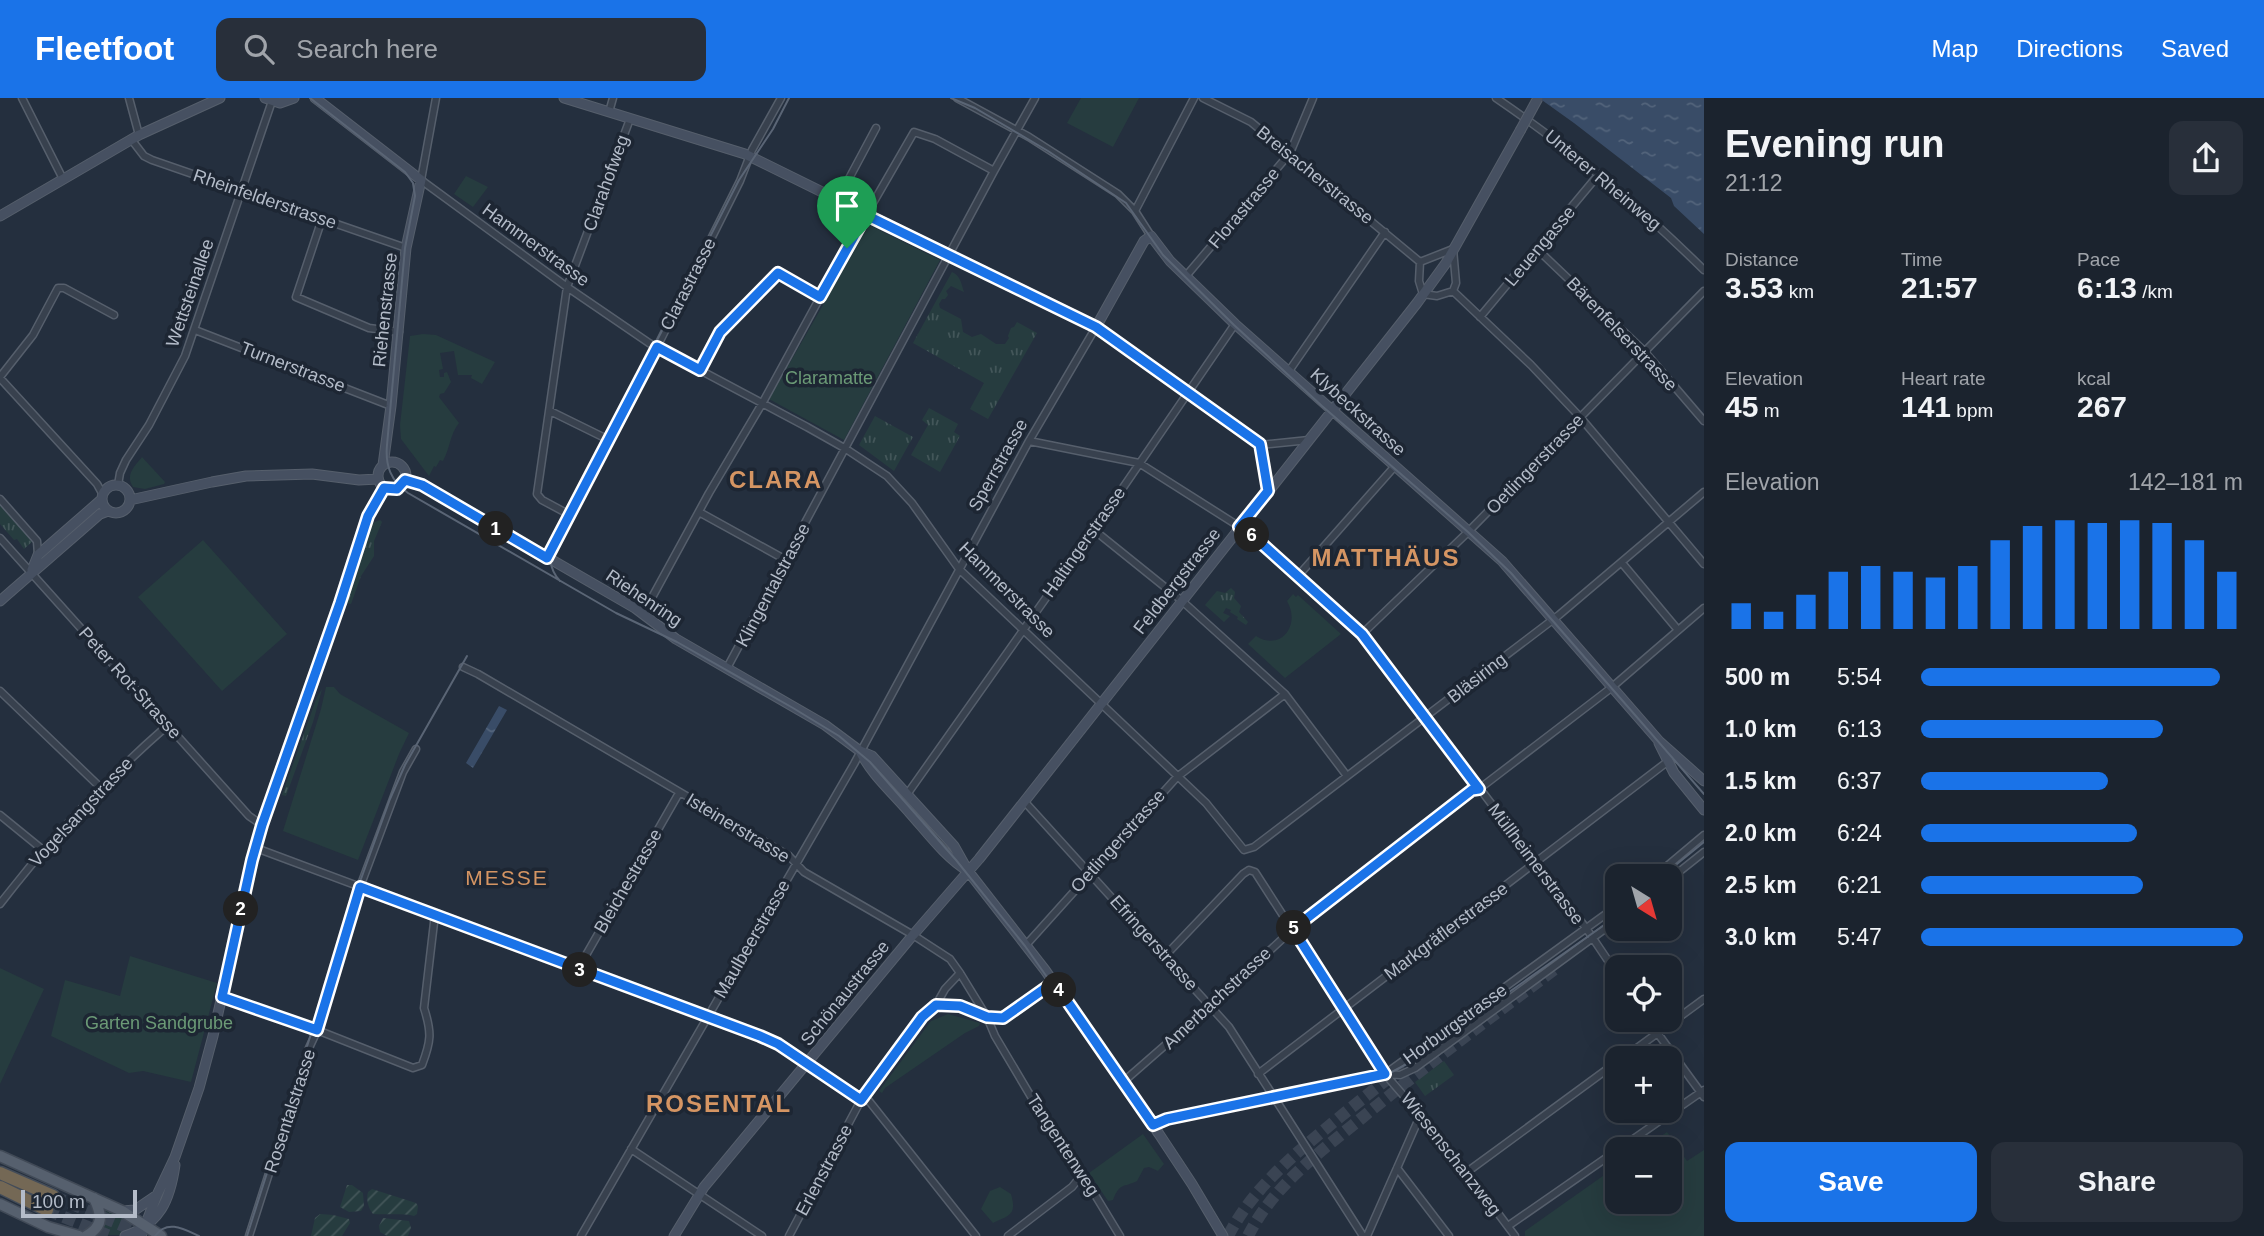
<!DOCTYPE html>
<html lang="en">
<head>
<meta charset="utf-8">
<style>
	:root { --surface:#1b232e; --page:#282f3a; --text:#f1f3f6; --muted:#a0a4aa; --line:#39404a; --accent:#1a73e8 }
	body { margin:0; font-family:Helvetica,sans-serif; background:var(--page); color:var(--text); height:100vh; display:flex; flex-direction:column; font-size:26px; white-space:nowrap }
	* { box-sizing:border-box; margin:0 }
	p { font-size:23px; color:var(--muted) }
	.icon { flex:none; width:38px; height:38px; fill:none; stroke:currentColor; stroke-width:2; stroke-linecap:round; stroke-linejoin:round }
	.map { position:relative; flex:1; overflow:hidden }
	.sheet { display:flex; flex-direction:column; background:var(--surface); width:560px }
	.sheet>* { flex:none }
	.needle { width:46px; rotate:143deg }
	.buttons { position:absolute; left:1605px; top:766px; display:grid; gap:14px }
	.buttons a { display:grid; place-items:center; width:77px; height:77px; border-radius:14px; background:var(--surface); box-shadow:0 7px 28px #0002,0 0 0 2px var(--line); font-size:35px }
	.scale { position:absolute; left:21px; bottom:18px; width:116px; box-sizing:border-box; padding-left:7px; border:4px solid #b4bcc9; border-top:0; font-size:19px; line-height:24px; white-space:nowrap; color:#b4bcc9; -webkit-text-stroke:5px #1d2633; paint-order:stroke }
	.pin { position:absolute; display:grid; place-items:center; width:60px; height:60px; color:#fff; margin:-72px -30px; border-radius:50% 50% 50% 0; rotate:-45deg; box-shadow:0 0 7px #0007 }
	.pin .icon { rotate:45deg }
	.km { position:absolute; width:35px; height:35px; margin:-18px; border-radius:50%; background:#222; color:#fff; font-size:19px; line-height:35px; text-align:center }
	.round { display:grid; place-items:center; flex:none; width:74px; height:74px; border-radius:14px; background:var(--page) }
	.head { display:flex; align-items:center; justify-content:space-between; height:119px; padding:0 21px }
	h1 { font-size:38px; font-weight:800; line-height:52px }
	.figures { display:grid; grid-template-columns:repeat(3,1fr); gap:10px; height:119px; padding:7px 21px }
	.figures div { display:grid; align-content:center }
	.figures b { font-size:30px; font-weight:800 }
	.figures small { font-size:19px; font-weight:400 }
	.figures p { font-size:19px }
	.chart { height:196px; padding:14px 21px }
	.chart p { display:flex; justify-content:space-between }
	.chart svg { width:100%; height:126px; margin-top:7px; stroke:var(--accent); stroke-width:6 }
	.cta { display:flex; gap:14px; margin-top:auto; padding:14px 21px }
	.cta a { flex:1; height:80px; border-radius:14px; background:var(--accent); color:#fff; font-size:28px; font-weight:800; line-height:80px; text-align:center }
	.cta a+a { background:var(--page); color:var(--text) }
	ul { padding:0 21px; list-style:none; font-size:23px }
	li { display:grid; grid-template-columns:112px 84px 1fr; align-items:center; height:52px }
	li i { height:18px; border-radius:9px; background:var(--accent) }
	header { display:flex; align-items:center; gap:42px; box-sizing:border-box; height:98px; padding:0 35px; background:var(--accent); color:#fff }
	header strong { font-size:33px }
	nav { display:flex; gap:38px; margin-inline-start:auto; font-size:24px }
	.search { width:490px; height:63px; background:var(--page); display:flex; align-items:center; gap:18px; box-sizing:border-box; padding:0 24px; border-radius:14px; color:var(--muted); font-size:26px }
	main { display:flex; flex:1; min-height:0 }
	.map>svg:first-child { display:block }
	.grass { fill:url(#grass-tufts) }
	.park { fill:#263c3f }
	.garden { fill:url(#garden-furrows) }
	.water { fill:url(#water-ripples) }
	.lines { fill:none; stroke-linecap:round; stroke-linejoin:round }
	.highway-tunnel { stroke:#3a4453; stroke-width:12; stroke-dasharray:12 6; stroke-linecap:butt }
	.street-casing { stroke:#565f6c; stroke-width:9 }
	.secondary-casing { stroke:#565f6c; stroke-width:11 }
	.primary-casing { stroke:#414a57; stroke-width:13 }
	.highway-casing { stroke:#434c59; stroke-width:15 }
	.street { stroke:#38414e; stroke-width:6 }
	.secondary { stroke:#465061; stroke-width:9 }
	.primary { stroke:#56606e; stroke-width:10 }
	.highway { stroke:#746855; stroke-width:12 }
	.tram { stroke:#5a6575; stroke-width:2 }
	.secondary-bridge-casing { stroke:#565f6c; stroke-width:11; stroke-linecap:butt }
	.secondary-bridge { stroke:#465061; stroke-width:9 }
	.route-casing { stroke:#fff; stroke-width:14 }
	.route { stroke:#1a73e8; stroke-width:9 }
	.labels { text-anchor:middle; stroke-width:7; stroke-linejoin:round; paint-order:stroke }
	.street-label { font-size:18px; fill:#b4bcc9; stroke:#1d2633 }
	.park-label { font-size:18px; fill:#6b9a76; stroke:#1d2633 }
	.quarter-label { font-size:21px; letter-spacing:2px; fill:#d59563; stroke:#1d2633 }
	.district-label { font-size:24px; font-weight:bold; letter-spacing:2px; fill:#d59563; stroke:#1d2633 }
</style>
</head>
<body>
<header>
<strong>Fleetfoot</strong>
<div class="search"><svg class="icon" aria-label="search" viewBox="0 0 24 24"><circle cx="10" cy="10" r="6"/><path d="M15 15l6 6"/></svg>Search here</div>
<nav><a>Map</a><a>Directions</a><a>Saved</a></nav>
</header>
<main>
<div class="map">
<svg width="1704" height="1138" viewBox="0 0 1704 1138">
	<defs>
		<pattern id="grass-tufts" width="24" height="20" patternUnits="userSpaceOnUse" patternTransform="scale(1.75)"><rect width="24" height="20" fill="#263c3f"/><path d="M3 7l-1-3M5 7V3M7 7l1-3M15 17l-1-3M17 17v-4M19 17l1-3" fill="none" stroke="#435659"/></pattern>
		<pattern id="garden-furrows" width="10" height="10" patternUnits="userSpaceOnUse" patternTransform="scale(1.75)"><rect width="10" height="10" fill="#263c3f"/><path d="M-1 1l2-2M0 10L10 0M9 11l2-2" fill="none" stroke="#435659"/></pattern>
		<pattern id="water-ripples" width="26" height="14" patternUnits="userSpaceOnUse" patternTransform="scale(1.75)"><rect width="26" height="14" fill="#394c67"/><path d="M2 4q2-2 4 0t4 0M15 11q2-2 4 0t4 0" fill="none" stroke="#53647b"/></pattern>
	</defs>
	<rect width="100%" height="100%" fill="#242f3e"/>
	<!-- grass -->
	<path class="grass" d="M952,174C961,178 961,186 964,194L951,188L946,193L948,197L945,201H942L939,206L940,210L961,221L963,234L972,239L981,236L996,246H1005L1009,240L1008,238L1011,230L1014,229L1017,224L1037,235L988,321L970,311L984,285L913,245Z
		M929,310L958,326L954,334L960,338L940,374L911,357L928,327L922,322Z
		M875,318L913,339L894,373L859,347Z
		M0,404L34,442L24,451L17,441L14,442L0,426Z
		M380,422L382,424L374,443V458L361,478L351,506L347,505L370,430L373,425Z
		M1231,490L1235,494L1234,500L1241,508L1239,514L1248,524L1246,527L1237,521L1238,519L1230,514L1231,512L1226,510L1223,515L1230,518L1224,524L1205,507L1217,493L1225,495Z
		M322,591L313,624L286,698L282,697L317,599Z
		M1444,963L1454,977L1425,998L1415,984Z
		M103,1109C114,1114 130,1119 129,1133L119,1137H96L105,1125Z"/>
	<!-- park -->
	<path class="park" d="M1081,0H1139L1113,49L1067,25Z
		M466,78L488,89L473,109L454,96Z
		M869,127L940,162L844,342L769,301Z
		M423,236L436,237L495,264L482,286L471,280L472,277H458L454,253L440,255L443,271L439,272L440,279H444V275L447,274L451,284L444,295L440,296L439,299L459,325C450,336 450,350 443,363L440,362L436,369L434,368L429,378L401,341L400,327L410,238Z
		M142,359L165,384L164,386L145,391L133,389C125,377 134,369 142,359Z
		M203,442L287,536L222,593L138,499Z
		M1293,496L1296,499L1298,497L1341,536L1285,580L1248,546L1256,538C1281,554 1301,527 1287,503Z
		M326,589H334L340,596L409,635L399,656L358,762L283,733L321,611Z
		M130,858L217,885L191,984L143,973L129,975L51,938L65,882L120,898Z
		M0,870L44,891L0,986Z
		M948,916L980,925L979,928L965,935L885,990L882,995L879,993L931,923Z
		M1667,1034L1687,1063L1704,1052V1138H1525V1133L1617,1068V1104H1670V1052H1641Z
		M1143,1036L1164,1066L1158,1073L1149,1069L1144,1070L1137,1083C1123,1090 1120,1084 1113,1102L1108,1103L1089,1075Z
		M1000,1089L1011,1096C1017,1117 1010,1117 993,1125L981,1111L990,1093Z"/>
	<!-- garden -->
	<path class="garden" d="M347,1087H352L363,1095L364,1108L361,1113L349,1114L340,1109Z
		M372,1091L416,1105L418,1108L417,1116L414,1118C404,1115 385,1117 373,1116C368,1110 366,1101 368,1094Z
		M320,1116L333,1117L349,1121L350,1125L342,1138H311L315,1120Z
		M383,1120L409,1123L411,1130L408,1138H387L380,1134L379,1128Z"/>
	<!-- water -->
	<path class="water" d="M1539,0H1704V136L1674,108L1671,100L1574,25Z
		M499,608L507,612L473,670L466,665Z"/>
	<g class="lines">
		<!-- highway-tunnel -->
		<path class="highway-tunnel" d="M53,1098L147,1138
			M47,1112L110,1138
			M1228,1138C1255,1086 1301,1051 1346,1014C1389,979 1433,946 1478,912
			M1248,1138C1273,1088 1320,1054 1363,1019C1425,968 1490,920 1555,871"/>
		<defs>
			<path id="street" d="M22,0L63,81
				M129,0L139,37
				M436,0L421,82L567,189L649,245L807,329L846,351L887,378L912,405L959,471L1206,705L1244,752L1254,749L1559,517L1704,394
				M957,0L1029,39L1118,96L1135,113L1151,138
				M1203,0L1251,24L1420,164
				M1496,0C1571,51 1640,109 1704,172
				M609,14L613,0
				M131,41L144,58L152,62L406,150
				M837,103L876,30
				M1135,113L1194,0
				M322,121L296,199L369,230L399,234
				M1537,151L1644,253L1704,323
				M1420,164L1453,151L1456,185L1453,193
				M1420,164L1419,183L1423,196L1437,198L1453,193
				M1186,178L1290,55L1313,0
				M1453,193L1531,267L1580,319L1704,466
				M1480,219L1599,76
				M195,232L391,308
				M700,272L720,235L778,175L820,199
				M1289,273L1385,134
				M0,279L33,237L58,190H64L114,217
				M0,280L97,386L102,395
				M550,313L609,342
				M1029,343L1139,365L1251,436L1362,536L1586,830L1617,876
				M1260,347L1268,393
				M118,387L120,375L126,362L149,327L185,258L272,3
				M0,401L37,443L38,457
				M699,414L786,462
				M570,417L542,402L537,396L567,189L630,21
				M1094,432L1181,502L1285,596L1347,678
				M0,440L249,718L262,727
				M547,460L657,249L740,83L752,52L781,0
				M1622,465L1678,532
				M1298,478L1395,368
				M643,516L709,395L763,304L847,150L914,34L935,41L994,73
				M1362,536L1468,434L1704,193
				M463,569L478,576L789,758L804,774L913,837L950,861L960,875L987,919L995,938L1074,1071L1089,1087L1120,1138
				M727,570L994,73L1035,0
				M0,593L101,690
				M908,695L1094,432L1235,226
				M1024,703L1229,929L1363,1138
				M0,717L43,752
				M256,750L760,938L778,946L861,1002L869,1003L976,1138
				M1654,779L1704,737
				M1670,781L1704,754
				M0,806C50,741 106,681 168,627
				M1026,847L1177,679L1285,596
				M1165,858L1243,776L1249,772L1255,774L1385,976C1430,1027 1474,1082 1515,1138
				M578,871L679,695
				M222,899L317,932L413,970L422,967C431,943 432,935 424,910L435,816
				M936,907L945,891L960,875
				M1648,922L1704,999
				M1622,961L1704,901
				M1258,976L1667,664
				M1387,976L1400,977L1415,970L1617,822
				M1123,984L1210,908L1293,831L1472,692L1479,691L1611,590L1704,510
				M1153,1027L1167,1021L1385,976L1617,808
				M631,1051L762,1138
				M1397,1070L1449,1138
				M1467,1074L1617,964
				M1508,1128L1704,992
				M249,1138L309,950L316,935L360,789L403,674L416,651
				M581,1138L854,666L1029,343L1096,229L1260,347L1309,342
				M789,1138L861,1002L929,913C954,893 977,927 1003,920C1019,915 1040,894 1054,884
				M1008,1138L1072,1089L1081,1078
				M1367,1138L1420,1018"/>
			<path id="secondary" d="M265,0L280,5L294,0
				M315,0L421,82L406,150L391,308L383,367
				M564,0L745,56L1096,229L1144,143L1151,138L1170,163L1235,226L1502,463L1659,643L1704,683
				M0,118L139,37L220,0
				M378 378a14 14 0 1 1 28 0a14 14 0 1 1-28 0Z
				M405,382L422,387L635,510L676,541L825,627L860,653L872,658L954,748L968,773L1045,872L1159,1036L1192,1086L1223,1138
				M102 401a14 14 0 1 1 28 0a14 14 0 1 1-28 0Z
				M130,402L212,384L246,378L312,376L359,382L378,381
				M32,472L38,457L101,402
				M0,503C33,474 66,446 100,416L108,413
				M1659,645L1674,675L1704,712
				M860,653C871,676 893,695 909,714C927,734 945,759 968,773
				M122,1113L135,1112L157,1097
				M125,1138C160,1126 170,1102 175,1067
				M141,1138L157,1097L175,1059L199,990L213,938L252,762L268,710L340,505L368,418L384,390
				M674,1138L704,1089L913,837L979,761L1417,205L1446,165L1520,33"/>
			<path id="primary" d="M0,1058L122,1113L161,1138
				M0,1106L48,1129L79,1138
				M86,1138C104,1128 102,1117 94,1100"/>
			<path id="highway" d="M0,1075L53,1098
				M0,1089L47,1112"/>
		</defs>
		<!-- street casing -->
		<use href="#street" class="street-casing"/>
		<!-- secondary casing -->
		<use href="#secondary" class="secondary-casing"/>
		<!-- primary casing -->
		<use href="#primary" class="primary-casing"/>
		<!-- highway casing -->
		<use href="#highway" class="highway-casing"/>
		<!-- street -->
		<use href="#street" class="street"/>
		<!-- secondary -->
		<use href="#secondary" class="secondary"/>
		<!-- primary -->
		<use href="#primary" class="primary"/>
		<!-- highway -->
		<use href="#highway" class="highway"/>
		<!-- tram -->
		<path class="tram" d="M310,0L405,74L413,85L415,98L405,150L387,347C385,368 391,383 408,395L616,515L677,544L793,610L839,638L870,664L956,762L1025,848L1141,1012C1148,1020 1157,1023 1167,1023L1386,977L1407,966L1617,818
			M951,0L975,10L1048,53L1126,105L1163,157L1234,227L1322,308L1468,434L1511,475L1704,696
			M560,483C548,470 549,457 555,442L739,82L773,31L789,0
			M1661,779L1704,744
			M155,1138C167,1121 184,1131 199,1138
			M247,1138L353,803L390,701L405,667L467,558"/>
		<defs>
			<path id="secondary-bridge" d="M1520,33L1538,0"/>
		</defs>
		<!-- secondary-bridge casing -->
		<use href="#secondary-bridge" class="secondary-bridge-casing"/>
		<!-- secondary-bridge -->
		<use href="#secondary-bridge" class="secondary-bridge"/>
	</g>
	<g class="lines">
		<defs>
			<path id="route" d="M866,117L1096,229L1260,346L1268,393L1239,429L1251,436L1362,536L1479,691L1472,692L1293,831L1385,976L1167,1021L1153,1027L1054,884L1003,920L987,919L960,908L936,907L922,919L861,1002L778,946L760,938L360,789L317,932L222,899L252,762L262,727L340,505L368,418L384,390L397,391L405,382L422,387L547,460L657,249L700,272L720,234L778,175L820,199Z"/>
		</defs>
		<!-- route casing -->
		<use href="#route" class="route-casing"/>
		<!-- route -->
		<use href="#route" class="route"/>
	</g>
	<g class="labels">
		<!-- street labels -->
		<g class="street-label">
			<text transform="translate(1315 77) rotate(39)" y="6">Breisacherstrasse</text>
			<text transform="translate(1603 82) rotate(40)" y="6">Unterer Rheinweg</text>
			<text transform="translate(606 85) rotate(-70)" y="6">Clarahofweg</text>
			<text transform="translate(265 101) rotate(19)" y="6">Rheinfelderstrasse</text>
			<text transform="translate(1244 110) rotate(-50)" y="6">Florastrasse</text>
			<text transform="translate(536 147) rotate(36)" y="6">Hammerstrasse</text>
			<text transform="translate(1540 148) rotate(-50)" y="6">Leuengasse</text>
			<text transform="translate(688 186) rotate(-63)" y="6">Clarastrasse</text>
			<text transform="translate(190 195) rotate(-71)" y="6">Wettsteinallee</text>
			<text transform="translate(385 212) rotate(-84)" y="6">Riehenstrasse</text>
			<text transform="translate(1622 236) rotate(46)" y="6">Bärenfelserstrasse</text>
			<text transform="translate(293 269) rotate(21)" y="6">Turnerstrasse</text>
			<text transform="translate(1358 314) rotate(42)" y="6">Klybeckstrasse</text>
			<text transform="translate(1535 366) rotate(-46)" y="6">Oetlingerstrasse</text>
			<text transform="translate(998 367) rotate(-61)" y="6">Sperrstrasse</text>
			<text transform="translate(1084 444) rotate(-55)" y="6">Haltingerstrasse</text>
			<text transform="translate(1177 483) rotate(-52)" y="6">Feldbergstrasse</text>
			<text transform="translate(773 487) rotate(-62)" y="6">Klingentalstrasse</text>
			<text transform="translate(1007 492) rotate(45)" y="6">Hammerstrasse</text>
			<text transform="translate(644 500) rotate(34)" y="6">Riehenring</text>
			<text transform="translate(1477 580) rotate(-38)" y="6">Bläsiring</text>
			<text transform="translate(130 585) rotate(48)" y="6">Peter Rot-Strasse</text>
			<text transform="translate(81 714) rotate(-47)" y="6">Vogelsangstrasse</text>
			<text transform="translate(738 730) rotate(31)" y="6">Isteinerstrasse</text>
			<text transform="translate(1118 743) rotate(-48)" y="6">Oetlingerstrasse</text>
			<text transform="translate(1536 766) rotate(53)" y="6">Müllheimerstrasse</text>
			<text transform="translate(628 783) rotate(-60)" y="6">Bleichestrasse</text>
			<text transform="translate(1446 833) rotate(-37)" y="6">Markgräflerstrasse</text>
			<text transform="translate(752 841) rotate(-60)" y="6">Maulbeerstrasse</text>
			<text transform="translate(1154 845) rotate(48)" y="6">Efringerstrasse</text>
			<text transform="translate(845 895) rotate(-51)" y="6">Schönaustrasse</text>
			<text transform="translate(1217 900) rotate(-43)" y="6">Amerbachstrasse</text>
			<text transform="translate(1455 926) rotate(-36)" y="6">Horburgstrasse</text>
			<text transform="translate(290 1013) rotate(-72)" y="6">Rosentalstrasse</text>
			<text transform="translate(1063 1047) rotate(57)" y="6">Tangentenweg</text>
			<text transform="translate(1451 1056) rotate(52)" y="6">Wiesenschanzweg</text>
			<text transform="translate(824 1072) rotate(-62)" y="6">Erlenstrasse</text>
		</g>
		<!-- park labels -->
		<g class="park-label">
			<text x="829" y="286">Claramatte</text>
			<text x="159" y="931">Garten Sandgrube</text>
		</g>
		<!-- quarter labels -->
		<g class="quarter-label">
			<text x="507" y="787">MESSE</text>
		</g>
		<!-- district labels -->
		<g class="district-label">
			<text x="776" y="390">CLARA</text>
			<text x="1386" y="468">MATTHÄUS</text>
			<text x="719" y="1014">ROSENTAL</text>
		</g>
	</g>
</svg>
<div class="buttons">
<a><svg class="needle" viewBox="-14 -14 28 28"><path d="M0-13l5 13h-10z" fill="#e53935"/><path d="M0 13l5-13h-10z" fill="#a0a4aa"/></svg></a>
<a><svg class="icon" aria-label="locate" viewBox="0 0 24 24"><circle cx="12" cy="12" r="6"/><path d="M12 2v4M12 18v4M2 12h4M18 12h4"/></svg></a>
<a>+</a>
<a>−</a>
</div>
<div class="scale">100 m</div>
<div class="pin" style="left:847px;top:150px;background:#1e9e55"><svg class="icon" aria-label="arrive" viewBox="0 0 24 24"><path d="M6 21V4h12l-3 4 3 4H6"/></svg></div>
<b class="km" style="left:496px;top:431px">1</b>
<b class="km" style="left:241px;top:811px">2</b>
<b class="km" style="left:580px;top:872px">3</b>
<b class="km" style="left:1059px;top:892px">4</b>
<b class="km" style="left:1294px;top:830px">5</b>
<b class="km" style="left:1252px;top:437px">6</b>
</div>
<section class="sheet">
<div class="head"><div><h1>Evening run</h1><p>21:12</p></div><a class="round"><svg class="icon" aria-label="share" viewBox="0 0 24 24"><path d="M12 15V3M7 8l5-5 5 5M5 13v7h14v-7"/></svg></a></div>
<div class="figures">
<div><p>Distance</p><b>3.53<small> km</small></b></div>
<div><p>Time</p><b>21:57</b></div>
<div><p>Pace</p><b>6:13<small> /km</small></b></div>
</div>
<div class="figures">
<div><p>Elevation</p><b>45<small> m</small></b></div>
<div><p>Heart rate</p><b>141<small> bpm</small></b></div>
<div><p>kcal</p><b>267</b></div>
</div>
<div class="chart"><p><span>Elevation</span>142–181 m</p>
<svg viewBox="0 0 160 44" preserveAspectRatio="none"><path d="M5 44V35M15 44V38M25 44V32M35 44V24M45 44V22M55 44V24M65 44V26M75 44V22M85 44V13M95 44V8M105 44V6M115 44V7M125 44V6M135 44V7M145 44V13M155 44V24"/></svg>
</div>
<ul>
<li><b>500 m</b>5:54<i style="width:93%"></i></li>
<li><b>1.0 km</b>6:13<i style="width:75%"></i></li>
<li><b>1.5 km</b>6:37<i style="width:58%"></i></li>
<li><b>2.0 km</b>6:24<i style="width:67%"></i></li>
<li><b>2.5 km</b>6:21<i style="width:69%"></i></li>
<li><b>3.0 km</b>5:47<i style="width:100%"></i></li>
</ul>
<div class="cta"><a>Save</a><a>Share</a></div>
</section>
</main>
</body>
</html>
